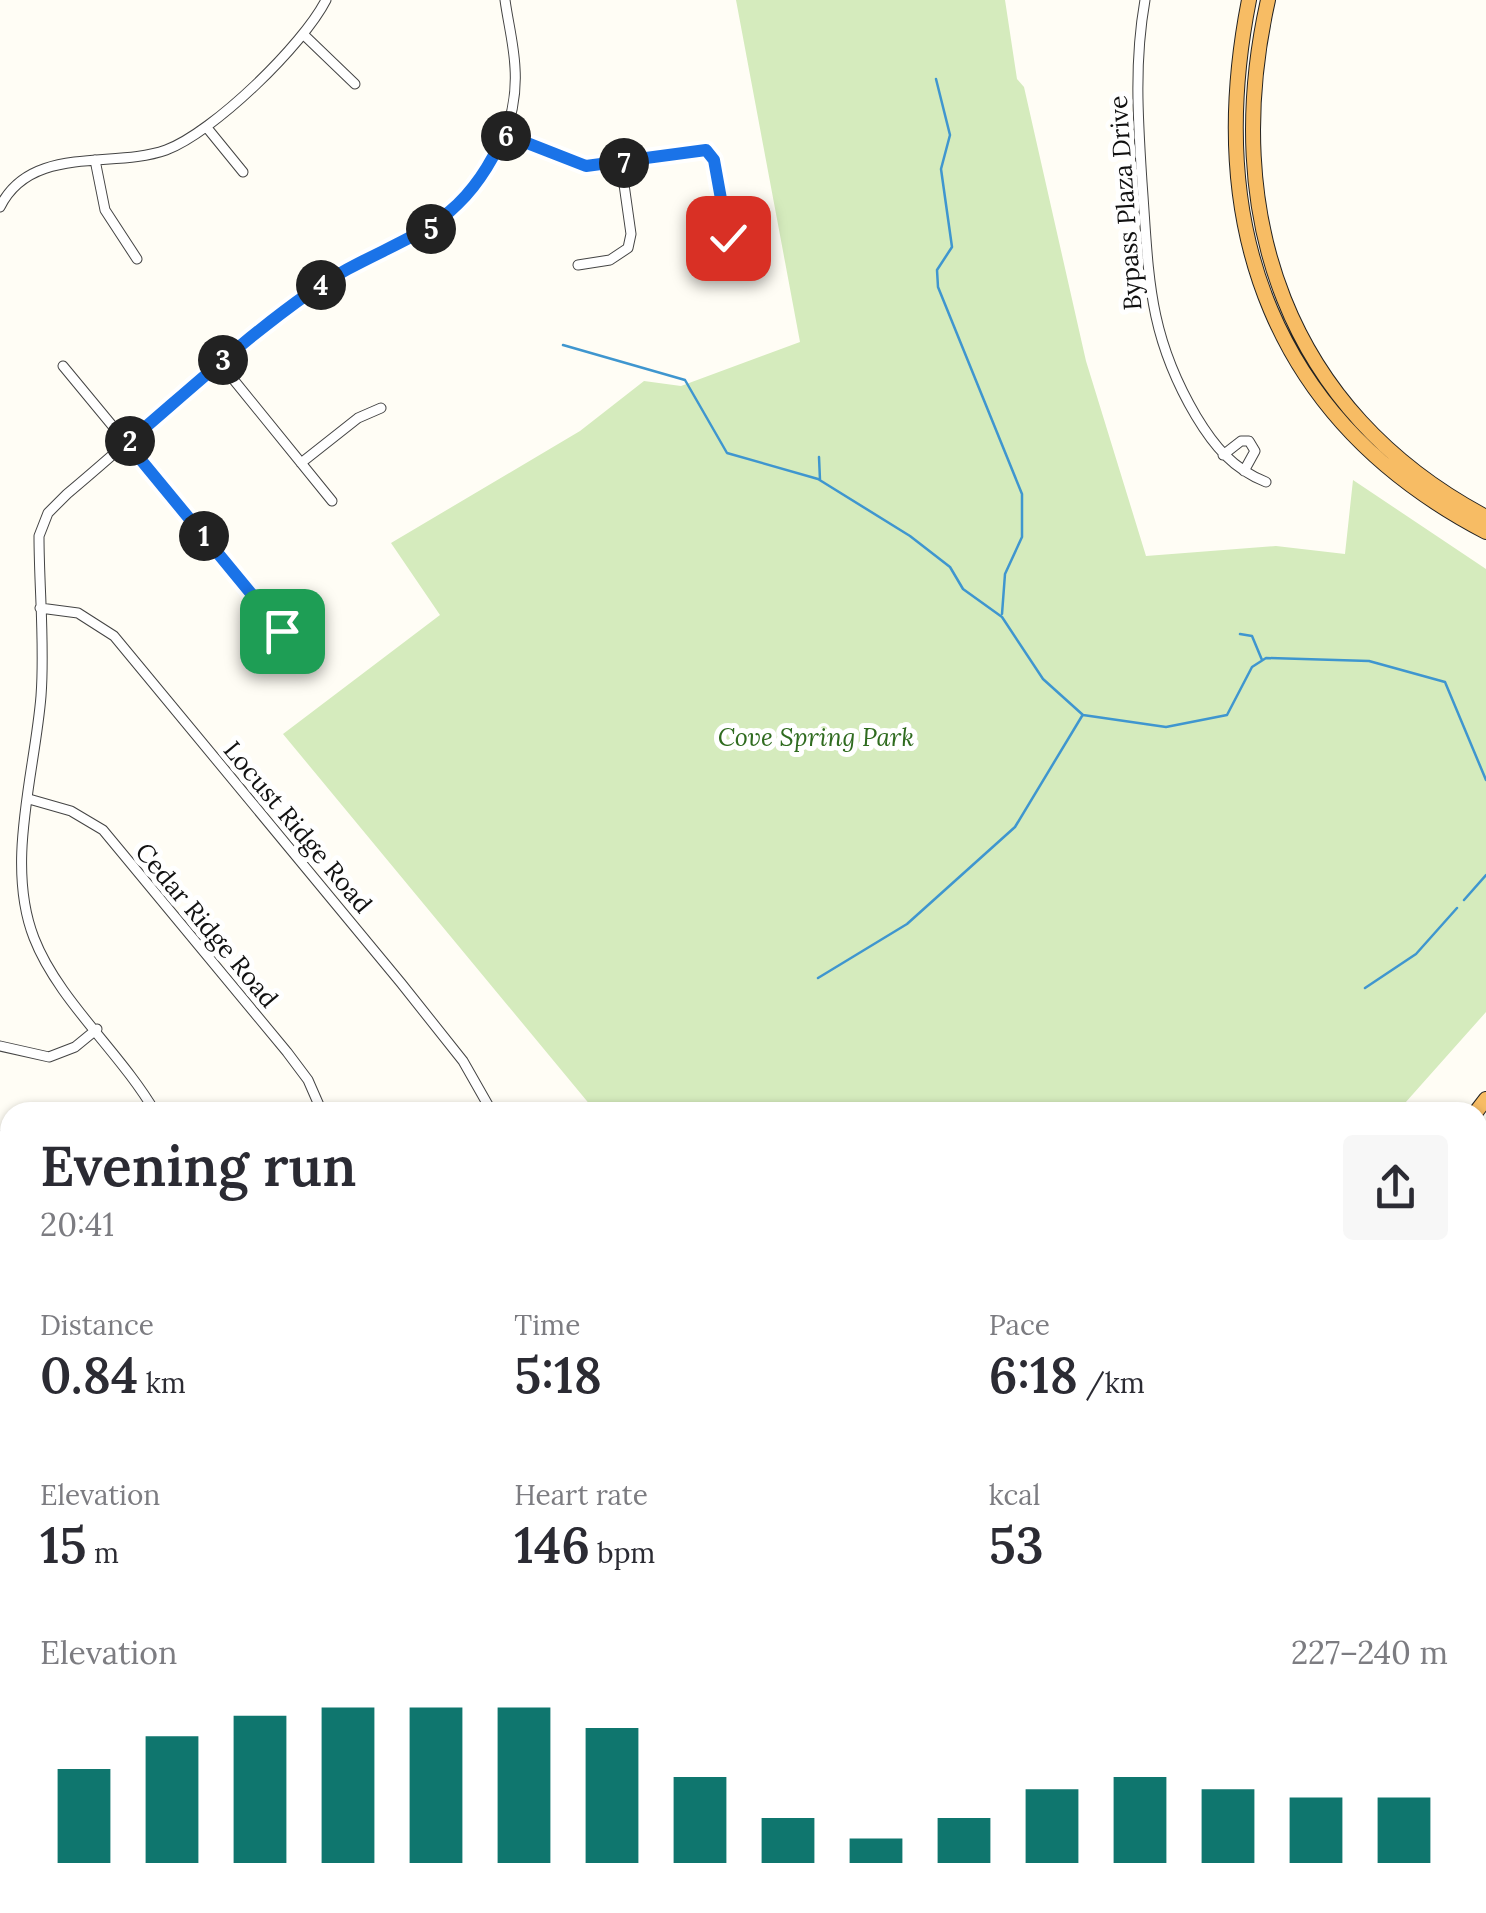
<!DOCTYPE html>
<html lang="en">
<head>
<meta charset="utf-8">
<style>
	:root { --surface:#fff; --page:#f7f7f7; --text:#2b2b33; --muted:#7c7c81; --accent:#0f766e }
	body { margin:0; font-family:Lora,serif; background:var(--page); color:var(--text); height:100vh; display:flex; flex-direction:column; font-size:38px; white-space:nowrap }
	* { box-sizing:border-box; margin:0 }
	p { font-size:32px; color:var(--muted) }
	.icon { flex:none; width:55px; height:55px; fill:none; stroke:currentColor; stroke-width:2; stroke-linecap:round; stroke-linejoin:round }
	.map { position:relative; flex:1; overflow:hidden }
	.drawer { position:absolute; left:0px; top:1102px; width:1488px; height:812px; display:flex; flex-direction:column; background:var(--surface); border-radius:30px 30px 0 0; box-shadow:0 2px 8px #0004 }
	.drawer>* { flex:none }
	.pin { position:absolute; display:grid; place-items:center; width:85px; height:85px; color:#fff; margin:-42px; border-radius:20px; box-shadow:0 5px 15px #0006 }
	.km { position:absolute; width:50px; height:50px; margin:-25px; border-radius:50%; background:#222; color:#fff; font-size:28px; line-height:50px; text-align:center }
	.round { display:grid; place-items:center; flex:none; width:105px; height:105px; border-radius:10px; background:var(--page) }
	.overview { display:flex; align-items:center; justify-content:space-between; height:170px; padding:0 40px }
	h1 { font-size:55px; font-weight:600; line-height:75px }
	.figures { display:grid; grid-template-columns:repeat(3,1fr); gap:15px; height:170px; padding:10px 40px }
	.figures div { display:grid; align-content:center }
	.figures b { font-size:50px; font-weight:600 }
	.figures small { font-size:28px; font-weight:400 }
	.figures p { font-size:28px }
	.chart { height:280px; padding:20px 40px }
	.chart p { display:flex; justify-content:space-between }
	.chart svg { width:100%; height:180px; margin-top:10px; stroke:var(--accent); stroke-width:6 }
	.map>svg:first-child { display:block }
	.green { fill:#d5ebbd }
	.forest { fill:#b9dc9c }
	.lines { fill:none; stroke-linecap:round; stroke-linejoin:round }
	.stream { stroke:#3f96cf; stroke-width:2.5 }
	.minor-casing { stroke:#444; stroke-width:11 }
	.tertiary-casing { stroke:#444; stroke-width:12 }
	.trunk-casing { stroke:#222; stroke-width:16 }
	.minor { stroke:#fff; stroke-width:9 }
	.tertiary { stroke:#fff; stroke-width:10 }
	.trunk { stroke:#f7bc64; stroke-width:14 }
	.route-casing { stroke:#fff; stroke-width:20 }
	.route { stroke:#1a73e8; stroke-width:12 }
	.labels { text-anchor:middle; stroke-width:10; stroke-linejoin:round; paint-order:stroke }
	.street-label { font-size:25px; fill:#111; stroke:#fff }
	.park-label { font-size:25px; font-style:italic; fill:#2f6b1f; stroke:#fff }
</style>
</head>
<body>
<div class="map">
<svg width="1486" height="1913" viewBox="0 0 1486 1913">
	<rect width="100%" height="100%" fill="#fffdf5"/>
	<!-- green -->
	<path class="green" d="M736,0H1005L1017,79L1024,87L1086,361L1146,556L1276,546L1345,554L1353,480L1486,569V1012L1397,1112H596L283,734L440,615L391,543L580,431L644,381L681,386L800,342Z
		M1486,1156V1913H1475L1478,1167Z"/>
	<!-- forest -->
	<path class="forest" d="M578,1905H818L816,1913H569Z"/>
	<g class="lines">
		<!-- stream -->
		<path class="stream" d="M936,79L950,135L941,169L952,247L937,270L938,287L1022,494V537L1005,574L1002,614
			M563,345L685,380L727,453L818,479L910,536L950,567L963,589L1002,617L1043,679L1083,715L1166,727L1227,715L1252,667L1266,658L1369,661L1445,682L1486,780
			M819,457L820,480
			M1240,634L1252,636L1262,660
			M1464,900L1486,875
			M818,978L907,924L1015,827L1082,716
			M1365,988L1416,954L1457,908
			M1478,1874L1486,1876
			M164,1913L169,1905
			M687,1913L695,1905"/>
		<defs>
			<path id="minor" d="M1145,0C1134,62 1138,120 1142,182C1149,275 1147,333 1196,416C1214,446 1233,469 1266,482
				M303,34L355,84
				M208,129L243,172
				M504,135L586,166L693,150L709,152L715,160L727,237L723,269
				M95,160L105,210L137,259
				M0,207C31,144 113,169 166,150C214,132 303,45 326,0
				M578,265L610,260L628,248L631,234L621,163
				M220,363L332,501
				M63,366L282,631L309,654
				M1223,455L1241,441H1249L1255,451L1244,471
				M301,463L358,418L381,408
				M40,608L78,613L114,636L401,983L463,1061L492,1112
				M29,799L71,811L103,830L287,1052L308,1080L322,1112
				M0,1046L49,1057L75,1047L97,1029
				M155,1112C121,1053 58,1000 34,938C5,864 35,772 41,696C45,644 39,588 39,536L48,513L67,494C139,434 207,368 283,312C329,278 380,258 429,230C482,199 519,129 515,68C514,45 508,22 505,0
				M0,1136L10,1148
				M0,1343L10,1337"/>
			<path id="tertiary" d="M0,1396L10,1395"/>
			<path id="trunk" d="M1249,0C1204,228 1273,421 1486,532
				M1268,0C1220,214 1286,411 1486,517
				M1476,1112L1486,1099
				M136,1913L141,1905"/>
		</defs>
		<!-- minor casing -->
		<use href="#minor" class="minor-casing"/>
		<!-- tertiary casing -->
		<use href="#tertiary" class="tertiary-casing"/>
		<!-- trunk casing -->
		<use href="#trunk" class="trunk-casing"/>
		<!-- minor -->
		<use href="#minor" class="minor"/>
		<!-- tertiary -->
		<use href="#tertiary" class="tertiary"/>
		<!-- trunk -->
		<use href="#trunk" class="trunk"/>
	</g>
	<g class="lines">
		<defs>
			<path id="route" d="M282,631L127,443C187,392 245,338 309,293C393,234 458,241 504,134L586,166L706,150L714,160L728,238"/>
		</defs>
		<!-- route casing -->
		<use href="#route" class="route-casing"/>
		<!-- route -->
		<use href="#route" class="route"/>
	</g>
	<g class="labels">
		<!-- street labels -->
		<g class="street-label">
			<text transform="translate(1125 203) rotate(-94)" y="9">Bypass Plaza Drive</text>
			<text transform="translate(298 827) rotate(50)" y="9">Locust Ridge Road</text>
			<text transform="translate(207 925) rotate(50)" y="9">Cedar Ridge Road</text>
		</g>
		<!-- park labels -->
		<g class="park-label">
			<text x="816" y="746">Cove Spring Park</text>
		</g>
	</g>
</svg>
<div class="pin" style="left:282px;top:631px;background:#1e9e55"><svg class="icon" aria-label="arrive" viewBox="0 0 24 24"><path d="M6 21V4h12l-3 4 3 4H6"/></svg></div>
<div class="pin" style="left:728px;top:238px;background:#d93025"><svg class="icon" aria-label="check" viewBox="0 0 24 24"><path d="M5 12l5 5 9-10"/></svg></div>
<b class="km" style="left:204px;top:536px">1</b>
<b class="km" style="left:130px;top:441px">2</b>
<b class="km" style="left:223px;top:360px">3</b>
<b class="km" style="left:321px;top:285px">4</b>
<b class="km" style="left:431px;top:229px">5</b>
<b class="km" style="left:506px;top:136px">6</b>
<b class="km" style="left:624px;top:163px">7</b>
<section class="drawer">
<div class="overview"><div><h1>Evening run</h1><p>20:41</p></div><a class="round"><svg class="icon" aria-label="share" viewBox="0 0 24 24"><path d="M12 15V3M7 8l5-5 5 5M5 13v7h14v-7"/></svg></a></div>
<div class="figures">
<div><p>Distance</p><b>0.84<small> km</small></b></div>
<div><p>Time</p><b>5:18</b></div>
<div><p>Pace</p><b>6:18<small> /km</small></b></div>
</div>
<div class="figures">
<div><p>Elevation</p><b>15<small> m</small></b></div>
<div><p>Heart rate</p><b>146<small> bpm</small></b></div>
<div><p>kcal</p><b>53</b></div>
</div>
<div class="chart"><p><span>Elevation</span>227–240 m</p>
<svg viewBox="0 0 160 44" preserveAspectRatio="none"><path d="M5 44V21M15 44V13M25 44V8M35 44V6M45 44V6M55 44V6M65 44V11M75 44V23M85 44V33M95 44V38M105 44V33M115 44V26M125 44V23M135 44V26M145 44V28M155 44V28"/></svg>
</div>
</section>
</div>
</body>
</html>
